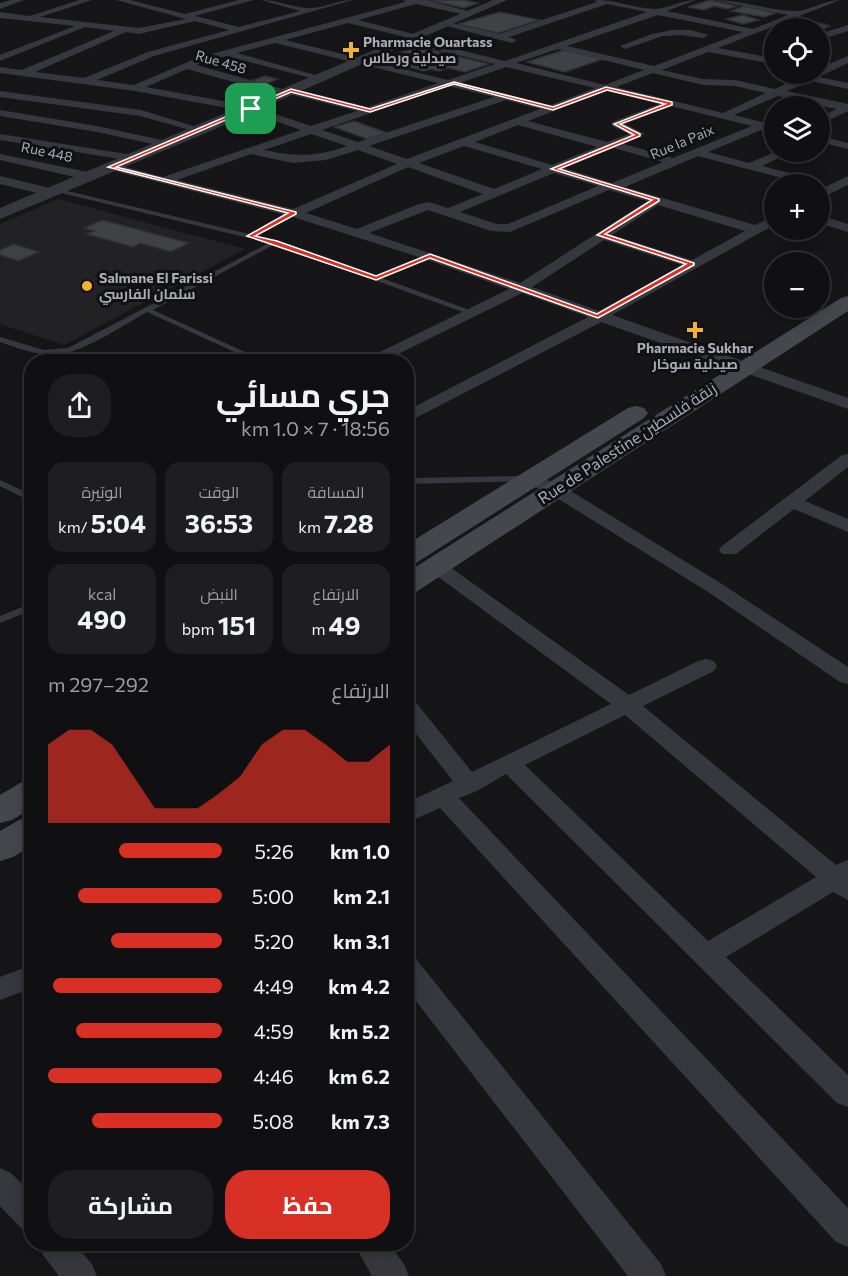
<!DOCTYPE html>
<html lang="ar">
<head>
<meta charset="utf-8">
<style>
	:root { --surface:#101012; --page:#1e1e20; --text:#f1f3f6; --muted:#9c9d9f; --line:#303032; --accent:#d93025 }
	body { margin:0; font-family:Commissioner,Cairo,sans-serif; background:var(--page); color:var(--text); direction:rtl; height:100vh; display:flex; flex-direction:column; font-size:22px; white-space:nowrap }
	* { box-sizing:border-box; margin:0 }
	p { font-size:20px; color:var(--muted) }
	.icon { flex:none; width:33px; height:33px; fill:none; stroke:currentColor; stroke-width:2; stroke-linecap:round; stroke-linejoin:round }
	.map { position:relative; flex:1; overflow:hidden; direction:ltr }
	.details { position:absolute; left:24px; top:354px; width:390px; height:897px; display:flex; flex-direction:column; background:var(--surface); border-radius:24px; box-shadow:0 3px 15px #0003,0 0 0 2px var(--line); direction:rtl }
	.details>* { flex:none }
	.controls { position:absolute; left:764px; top:18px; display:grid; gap:12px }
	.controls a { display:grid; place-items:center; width:66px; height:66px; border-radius:50%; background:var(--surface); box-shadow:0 3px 15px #0003,0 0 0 2px var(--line); font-size:30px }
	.pin { position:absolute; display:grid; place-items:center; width:51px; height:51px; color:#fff; margin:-26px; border-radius:12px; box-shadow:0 3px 9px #0006 }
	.round { display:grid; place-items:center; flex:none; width:63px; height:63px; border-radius:24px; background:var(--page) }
	.head { display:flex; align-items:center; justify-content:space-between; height:102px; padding:0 24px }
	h1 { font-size:33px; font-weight:700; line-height:45px }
	.stats { display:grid; grid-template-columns:repeat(3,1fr); gap:9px; height:102px; padding:6px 24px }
	.stats div { display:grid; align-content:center; border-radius:15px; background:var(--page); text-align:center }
	.stats b { font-size:26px; font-weight:700 }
	.stats small { font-size:16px; font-weight:400 }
	.stats p { font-size:16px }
	.chart { height:168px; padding:12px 24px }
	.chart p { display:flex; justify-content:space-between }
	.chart svg { width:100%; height:108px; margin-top:6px; fill:var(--accent); opacity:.7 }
	.button { display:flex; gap:12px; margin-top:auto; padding:12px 24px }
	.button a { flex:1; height:69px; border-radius:24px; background:var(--accent); color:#fff; font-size:24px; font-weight:700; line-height:69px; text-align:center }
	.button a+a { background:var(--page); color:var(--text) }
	ul { padding:0 24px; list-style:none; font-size:20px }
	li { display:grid; grid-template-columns:96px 72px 1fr; align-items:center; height:45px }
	li i { height:15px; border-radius:8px; background:var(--accent) }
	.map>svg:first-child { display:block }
	.built { fill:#222225 }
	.building { fill:#404145; stroke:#303034; stroke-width:1.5 }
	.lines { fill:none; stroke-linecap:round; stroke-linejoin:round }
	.service { fill:#37383d; fill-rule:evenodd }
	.minor { fill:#37383d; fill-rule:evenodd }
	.tertiary { fill:#37383d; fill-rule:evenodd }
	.secondary { fill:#45474d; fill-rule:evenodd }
	.route { fill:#d93025; stroke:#fff; stroke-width:1.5; fill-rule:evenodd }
	.poi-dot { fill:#f2b134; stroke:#111113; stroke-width:2 }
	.labels { text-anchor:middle; stroke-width:6; stroke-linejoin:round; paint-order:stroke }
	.far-poi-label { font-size:14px; font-weight:bold; fill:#a8adb8; stroke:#111113; text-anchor:start }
	.far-street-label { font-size:14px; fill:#a8adb8; stroke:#111113 }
	.street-label { font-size:16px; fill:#a8adb8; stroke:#111113 }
</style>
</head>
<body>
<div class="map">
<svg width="848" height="1276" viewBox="0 0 848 1276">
	<rect width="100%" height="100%" fill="#161618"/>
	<!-- built -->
	<path class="built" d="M58,199L245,249L64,345L0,324V224Z"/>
	<!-- building -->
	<path class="building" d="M429,0H463L478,3L464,8Z
		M710,0L737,6L727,9L714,6L704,10L688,7Z
		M744,6L776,13L764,17L731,11Z
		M500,12L539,20L498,33L458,24Z
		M743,15L759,20L743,24L726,19Z
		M798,20L812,21L830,26L819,30L803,28L806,26L769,30Z
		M418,47L489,64L465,72L448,68L439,71L430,69L424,71L379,59Z
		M564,50L603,59L565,72L527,62Z
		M265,76L278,79L261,86L247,82Z
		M354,121L387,133L367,139L334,127Z
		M102,220L189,243L171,252L140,243L133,247L86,234L94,231L84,228Z
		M14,244L39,252L18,261L0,255V250Z"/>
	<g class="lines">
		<!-- service -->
		<path class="service" d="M55,188L249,234L292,212H296V214L256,236L277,241L376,276L428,255H432V257L382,278L475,312L468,314L275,244L153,310L267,362H256L147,312C124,325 79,355 54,355C36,355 17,348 0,342V337L44,350L68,348L269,243L53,191L52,190Z
			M526,476L530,479L529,481L406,484V478Z
			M0,480L32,495V502L0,486Z
			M32,603V610L0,623V616Z"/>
		<!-- minor -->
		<path class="minor" d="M11,0H24L0,9V3Z
			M79,0H92L40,17L139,28L186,19L116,0H130L185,14L239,0H253L195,16L239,27L300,11L261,0C278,0 293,8 310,8C324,8 338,0 353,0L154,56L97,80L134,85L197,58L405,2L404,0H426L475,13L471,16L416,4L358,20L417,35L419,37L415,39L505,61L647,12L607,4L509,37L517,40L512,43L439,24L443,21L499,34L597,2L595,0C617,0 633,8 655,9C667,9 681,0 696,0L667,11L753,29L788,15L714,0C741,0 767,10 794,11C808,12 824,0 840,0L718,48L774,58V64L708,52L662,70L703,79L735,80L775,89L804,75L819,74V68L848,56V63L819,77L848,83V89L811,81L787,91L848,104V111L819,125V118L836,109L778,96L734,115L774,125V131L764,129L708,152L749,163L775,152H788L787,154L762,166L821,181V187L805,184L698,156L625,187L755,225L774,216V225L612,315L848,398V409L601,322L406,423V411L588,317L522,293L386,360H376L373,357L376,354L509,289L425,259L290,216L107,169L105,167L111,163L163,177L301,130L249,112L135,91L0,73V67L22,70L114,31L85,27L0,61V55L75,26L0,18V12L30,16ZM658,15L743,32L654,66L567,46ZM195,21L229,30L148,52L84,78L35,72L126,32L139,34ZM348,23L405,37L401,40L403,42L495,64L448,80L285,40ZM275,43L438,83L368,107L291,88L286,90L196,65L226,56L322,81V77L237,53ZM558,49L644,70L605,85L516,63ZM506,67L595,88L551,105L460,83ZM187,69L284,96L289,94L357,111L311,126L251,106L146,87ZM653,73L703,85L735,86L766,93L723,113L616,87ZM449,86L494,97L358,142L322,130ZM607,91L659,104L612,122V126L629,134L607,142L528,121ZM506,100L540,109L407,159L369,146ZM671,106L752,126L673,158L624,144L645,134L625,124ZM518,125L597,147L552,165L475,142ZM311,134L347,146C316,157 296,157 264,150ZM464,146L542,169L494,189L419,163ZM614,148L663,162L612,183L564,168ZM358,150L397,164L293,209L177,180L251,154L293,163L326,160ZM408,167L483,194L448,208L429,202L416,205L357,229L306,213ZM554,173L598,186L508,224H497L460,212ZM609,190L647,201L520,283L369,233L428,210L491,231L510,232ZM658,205L745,231L692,260L612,235ZM604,240L682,265L599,311L532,287Z
			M848,25V31L819,40V34Z
			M672,30H691L708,35L703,38L681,35L663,36L625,49L620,46L652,34Z
			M0,91L141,110L206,130L201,133L140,116L0,97Z
			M0,110L97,126L166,141L172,144L166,147L97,132L0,116Z
			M0,134L133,155L139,158L133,161L0,140Z
			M819,136L848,143V149L819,142Z
			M0,154L88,172L94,176L88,180L0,160Z
			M0,176L54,189L56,192L50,196L0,184Z
			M848,176V185L819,199V190Z
			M819,215L848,224V232L819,223Z
			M848,454V467L805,501L848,519V532L794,509L736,554H722L719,550L722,546L842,455Z
			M531,474L561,485L722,584L848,667V684L840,682L708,592L549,493L525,483L522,479L525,475Z
			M436,560L443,562L629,695L698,661L706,659L714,661L717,666L714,671L643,706L836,865L848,860V900L833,892L726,957L848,1075V1107L837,1103L506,774L477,791L459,798L848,1208V1247L836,1242L440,808L406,823V803L453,781L406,721V698L414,700L472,772L611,704L429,570L426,566L429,562ZM625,715L816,877L708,941L525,765Z
			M406,956L416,959L661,1264L666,1276H628L406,988Z
			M32,965V988L0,1000V977Z
			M0,1168L11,1173L32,1194V1232L21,1228L0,1206Z
			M39,1244H75L92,1264L97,1276H59L43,1255Z
			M354,1244H389L404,1264L409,1276H372Z"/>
		<!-- tertiary -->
		<path class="tertiary" d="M493,0H507L206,133L0,219V208Z"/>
		<!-- secondary -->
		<path class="secondary" d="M848,296V311L416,592L406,594V573L841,298Z
			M636,406L644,408L648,413L644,418L416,563L406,565V545L628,408Z
			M32,780V808L12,820L0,823V795L20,783Z
			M32,816V846L13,857L0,861V831L19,820Z"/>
	</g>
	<!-- route -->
	<path class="route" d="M454,82L553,107L606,87L672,102V105L620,124L640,134V136L559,169L659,199V201L605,234L694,263V265L598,318L430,258L376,280L247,236L288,213L108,167L291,89L370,109ZM454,84L553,110L607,90L665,104L614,124L634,135L551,169L652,200L597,235L686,264L597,314L430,254L376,276L277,241L255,236L296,214V212L116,167L291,92L370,112Z"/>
	<!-- markers -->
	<g class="poi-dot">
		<path d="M348 41h6v6h6v6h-6v6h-6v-6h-6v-6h6z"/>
		<circle cx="87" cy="286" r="6"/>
		<path d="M692 321h6v6h6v6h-6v6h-6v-6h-6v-6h6z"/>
	</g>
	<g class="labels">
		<!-- far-poi labels -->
		<g class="far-poi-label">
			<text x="363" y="47">Pharmacie Ouartass<tspan x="363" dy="16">صيدلية ورطاس</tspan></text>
			<text x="99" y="283">Salmane El Farissi<tspan x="99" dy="16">سلمان الفارسي</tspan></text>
			<text x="695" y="353" text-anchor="middle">Pharmacie Sukhar<tspan x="695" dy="16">صيدلية سوخار</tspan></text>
		</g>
		<!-- far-street labels -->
		<g class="far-street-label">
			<text transform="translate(221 62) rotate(16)" y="5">Rue 458</text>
			<text transform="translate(682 142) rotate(-23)" y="5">Rue la Paix</text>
			<text transform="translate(47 152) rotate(12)" y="5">Rue 448</text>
		</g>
		<!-- street labels -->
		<g class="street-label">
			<text transform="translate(627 443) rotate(-33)" y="6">Rue de Palestine زنقة فلسطين</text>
		</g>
	</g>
</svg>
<div class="controls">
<a><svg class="icon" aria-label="locate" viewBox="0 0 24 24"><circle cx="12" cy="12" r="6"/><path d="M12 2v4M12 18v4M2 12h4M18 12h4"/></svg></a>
<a><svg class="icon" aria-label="layers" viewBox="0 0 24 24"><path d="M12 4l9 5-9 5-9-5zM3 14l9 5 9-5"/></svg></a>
<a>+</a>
<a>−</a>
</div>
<div class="pin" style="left:251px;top:109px;background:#1e9e55"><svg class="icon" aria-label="arrive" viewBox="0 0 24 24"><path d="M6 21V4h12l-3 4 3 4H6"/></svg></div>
<section class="details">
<div class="head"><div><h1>جري مسائي</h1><p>18:56 · 7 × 1.0 km</p></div><a class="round"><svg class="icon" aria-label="share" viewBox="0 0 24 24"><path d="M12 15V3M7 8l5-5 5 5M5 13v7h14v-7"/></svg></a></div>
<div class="stats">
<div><p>المسافة</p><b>7.28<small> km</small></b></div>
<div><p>الوقت</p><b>36:53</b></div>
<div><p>الوتيرة</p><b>5:04<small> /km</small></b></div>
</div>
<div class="stats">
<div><p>الارتفاع</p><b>49<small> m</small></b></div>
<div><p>النبض</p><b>151<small> bpm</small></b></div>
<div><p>kcal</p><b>490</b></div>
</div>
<div class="chart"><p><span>الارتفاع</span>292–297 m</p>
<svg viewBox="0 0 160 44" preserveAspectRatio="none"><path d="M0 44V12L10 6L20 6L30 12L40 25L50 38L60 38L70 38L80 32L90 25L100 12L110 6L120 6L130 12L140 19L150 19L160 12V44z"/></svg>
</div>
<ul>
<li><b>1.0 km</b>5:26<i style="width:59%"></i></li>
<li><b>2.1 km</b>5:00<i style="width:83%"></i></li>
<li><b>3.1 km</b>5:20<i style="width:64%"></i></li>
<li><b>4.2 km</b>4:49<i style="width:97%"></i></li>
<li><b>5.2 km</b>4:59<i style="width:84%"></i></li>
<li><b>6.2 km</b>4:46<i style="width:100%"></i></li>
<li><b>7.3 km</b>5:08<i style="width:75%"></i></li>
</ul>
<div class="button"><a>حفظ</a><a>مشاركة</a></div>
</section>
</div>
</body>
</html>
